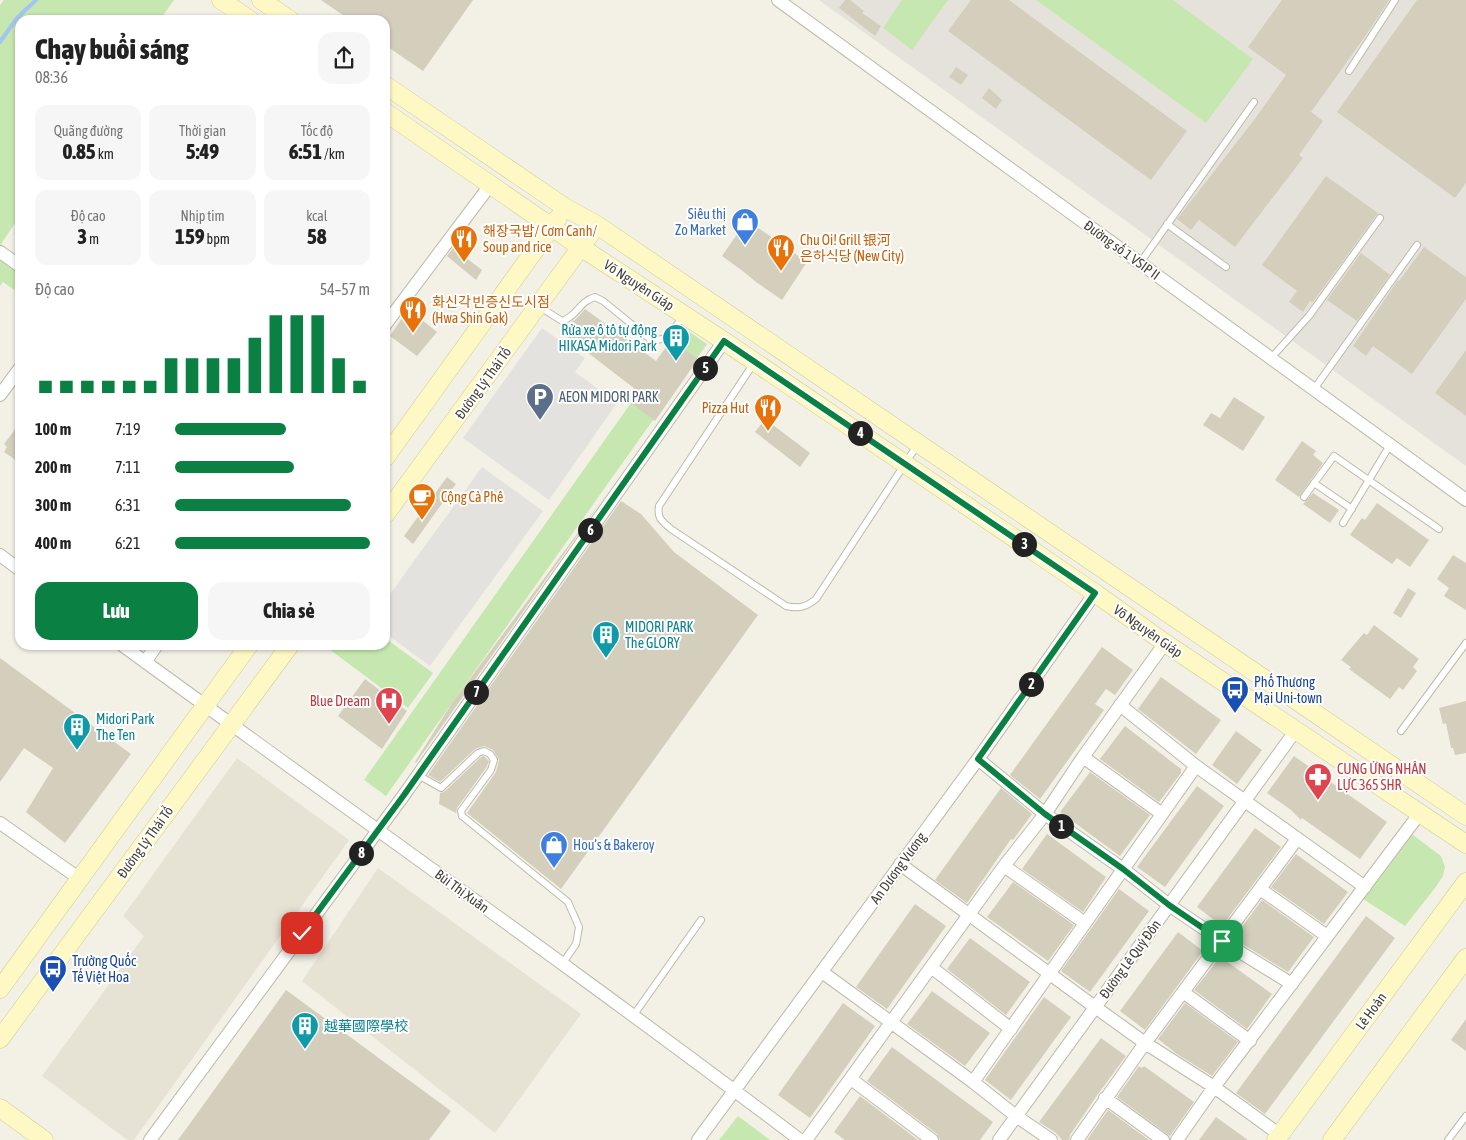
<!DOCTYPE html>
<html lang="vi">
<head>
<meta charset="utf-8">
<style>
	:root { --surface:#fff; --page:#f6f6f6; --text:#222; --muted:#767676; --accent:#0b8043 }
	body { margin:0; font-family:"Asap Condensed","Noto Sans SC","Noto Sans KR",sans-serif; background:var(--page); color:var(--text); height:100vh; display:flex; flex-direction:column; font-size:19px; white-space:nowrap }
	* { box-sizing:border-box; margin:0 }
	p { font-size:16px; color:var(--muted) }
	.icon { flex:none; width:28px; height:28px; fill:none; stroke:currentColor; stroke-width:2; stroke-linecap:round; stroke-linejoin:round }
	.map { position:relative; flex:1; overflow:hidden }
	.details { position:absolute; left:15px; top:15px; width:375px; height:635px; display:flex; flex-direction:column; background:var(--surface); border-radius:15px; box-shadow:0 1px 4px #0004 }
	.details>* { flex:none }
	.pin { position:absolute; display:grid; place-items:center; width:42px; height:42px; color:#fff; margin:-21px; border-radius:10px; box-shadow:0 2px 8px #0006 }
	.km { position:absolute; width:25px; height:25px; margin:-12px; border-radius:50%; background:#222; color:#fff; font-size:14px; line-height:25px; text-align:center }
	.round { display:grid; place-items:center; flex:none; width:52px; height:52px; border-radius:15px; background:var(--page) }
	.overview { display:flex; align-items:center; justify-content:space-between; height:85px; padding:0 20px }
	h1 { font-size:28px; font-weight:800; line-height:38px }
	.figures { display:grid; grid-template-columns:repeat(3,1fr); gap:8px; height:85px; padding:5px 20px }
	.figures div { display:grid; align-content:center; border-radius:12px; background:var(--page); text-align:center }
	.figures b { font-size:21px; font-weight:800 }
	.figures small { font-size:14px; font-weight:400 }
	.figures p { font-size:14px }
	.chart { height:140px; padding:10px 20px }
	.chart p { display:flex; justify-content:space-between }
	.chart svg { width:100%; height:90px; margin-top:5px; stroke:var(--accent); stroke-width:6 }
	.cta { display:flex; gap:10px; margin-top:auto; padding:10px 20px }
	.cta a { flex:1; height:58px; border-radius:15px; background:var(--accent); color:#fff; font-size:20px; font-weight:800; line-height:58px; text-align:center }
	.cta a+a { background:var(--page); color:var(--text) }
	ul { padding:0 20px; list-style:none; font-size:16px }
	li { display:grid; grid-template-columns:80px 60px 1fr; align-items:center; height:38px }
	li i { height:12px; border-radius:6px; background:var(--accent) }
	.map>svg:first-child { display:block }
	.residential { fill:#e7e3d4 }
	.industrial { fill:#e5e2db }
	.green { fill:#c6e7af }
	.parking { fill:#e4e2de }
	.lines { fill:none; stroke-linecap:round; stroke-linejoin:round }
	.stream { stroke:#a3c5ef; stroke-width:4 }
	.building { fill:#d4cebc }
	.lane-casing { stroke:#bebaa9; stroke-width:8 }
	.street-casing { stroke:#bebaa9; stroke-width:14 }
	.secondary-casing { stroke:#d2cb96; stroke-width:19 }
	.lane { stroke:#fff; stroke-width:6 }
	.street { stroke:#fff; stroke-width:12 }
	.secondary { stroke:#fef8c5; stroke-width:18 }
	.route-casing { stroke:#fff; stroke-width:10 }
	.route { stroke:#0b8043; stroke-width:6 }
	.labels { text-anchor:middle; stroke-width:4; stroke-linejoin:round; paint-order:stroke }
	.shop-label { font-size:14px; fill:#366cbe; stroke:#fff; text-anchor:end }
	.food-label { font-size:14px; fill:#c56008; stroke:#fff; text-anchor:start }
	.street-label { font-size:14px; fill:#454135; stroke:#fff }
	.culture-label { font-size:14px; fill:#0d838f; stroke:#fff; text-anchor:start }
	.service-label { font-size:14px; fill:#4e5e75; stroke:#fff; text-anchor:start }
	.transit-label { font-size:14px; fill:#164399; stroke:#fff; text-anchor:start }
	.health-label { font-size:14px; fill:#be3a42; stroke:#fff; text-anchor:end }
</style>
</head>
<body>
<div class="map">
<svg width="1466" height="1140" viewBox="0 0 1466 1140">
	<rect width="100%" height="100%" fill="#f3f1e6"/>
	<!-- residential -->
	<path class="residential" d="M237,758L349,840L134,1140H127L42,1076L144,936L123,916Z
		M378,868L581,1014L495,1133L302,981Z"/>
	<!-- industrial -->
	<path class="industrial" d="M819,0H1466V466Z"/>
	<!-- green -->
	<path class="green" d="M4,0H174L160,20H20V216L1,244L20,259V294L3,282L0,286V5Z
		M902,0H948L912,50L883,28Z
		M1036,0H1173L1253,59L1206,123Z
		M684,328L707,344L386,796L364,780Z
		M385,638L433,673L408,708L325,646L385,645Z
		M1409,832L1441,856L1445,867L1443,876L1435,888L1405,926L1363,899Z
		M738,1116L770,1140H719Z"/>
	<!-- parking -->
	<path class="parking" d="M542,328L585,358L575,372L617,403L549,500L463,438Z
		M482,467L543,511L430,666L385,633V601Z"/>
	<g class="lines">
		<!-- stream -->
		<path class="stream" d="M0,42L17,18L36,0"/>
	</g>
	<!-- building -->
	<path class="building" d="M321,0H473L423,71L385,45V20H350Z
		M845,0H850L864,11L862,13L881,26L875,36L839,8Z
		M971,0H1009L1187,131L1151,180L948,31Z
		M1282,0H1389L1364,38L1311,112L1323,121L1299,155L1303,158L1235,247L1199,220L1191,230L1177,219L1254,120L1286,75L1248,47Z
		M1417,0H1466V183L1455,198L1337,112Z
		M956,67L968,75L961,85L949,77Z
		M989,88L1002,100L996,109L982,98Z
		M1326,176L1378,213L1313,302L1310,301L1303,312L1289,302L1297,291L1262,265Z
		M747,220L807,262L782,300L756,282L744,272L722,256Z
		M1424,247L1466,277V299L1412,374L1373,346L1366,356L1353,346L1398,280L1399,281Z
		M453,248L482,270L476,280L447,256Z
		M1361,253L1390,275L1357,321L1327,300Z
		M408,309L437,332L417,356L390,336Z
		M585,309L656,361L671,340L698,359L655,421L627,400L635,389L561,332L567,324L575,320Z
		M1466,350V416L1435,393Z
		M1234,397L1265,417L1243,451L1203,425L1211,413L1220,418Z
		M765,419L810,453L800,467L755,432Z
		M20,423V463L4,452L7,447L4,444Z
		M1302,441L1316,451L1313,455L1323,463L1299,497L1275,480Z
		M447,477L456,484L413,544L404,536Z
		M608,492L416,763L415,762L452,703Z
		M1313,493L1339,510L1330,523L1303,504Z
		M621,501L641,514L674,552L758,615L561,889L467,813L496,772L499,760L493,750L484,746L475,749L440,782L428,775Z
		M1377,503L1429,540L1410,567L1397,558L1392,564L1350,535L1362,518L1365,520Z
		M1453,555L1466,563V610L1444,596L1449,588L1437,579Z
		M1408,588L1416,593L1401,618L1393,613Z
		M1374,625L1419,659L1413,667L1417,671L1403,690L1399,687L1390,699L1349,669L1351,667L1341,660L1364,633L1367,635Z
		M1102,647L1133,670L1115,695L1106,689L1095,704L1104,710L1040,799L1010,775Z
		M0,658L131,754L65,843L26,812L53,768L24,748L0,782Z
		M1161,677L1221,720L1196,754L1138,709Z
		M365,679L407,711L382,749L338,716Z
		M1466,701V753L1455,755L1453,748H1451L1446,723L1443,724L1439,708Z
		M1125,726L1181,769V773L1159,802L1100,759Z
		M1236,731L1262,750L1237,784L1212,765Z
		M484,756L489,761L486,768L457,808L456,813L439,804L440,793L444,792L481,757Z
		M1294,756L1387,822L1360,859L1302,818L1301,820L1291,810L1267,793Z
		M1090,772L1150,815L1120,856L1060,812Z
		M1197,786L1224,806L1165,887L1137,867Z
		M1001,788L1032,814L1013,840L1011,839L967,903L935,880Z
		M1255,828L1281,847L1222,926L1197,907Z
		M1047,834L1106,877L1083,912L1022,869Z
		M1296,854L1348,892L1324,924L1271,887Z
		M1013,882L1074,925L1048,961L987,917Z
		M1119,889L1149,911L1090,992L1061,971Z
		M1262,900L1314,937L1288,972L1236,940L1238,938L1235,936Z
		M915,904L946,926L887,1009L856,987Z
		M1366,916L1395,938L1265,1114L1236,1093Z
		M1178,932L1203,951L1145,1030L1120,1011Z
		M970,938L1030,982L1006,1015L947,969Z
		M1222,958L1272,994L1247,1029L1194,990L1217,961L1219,962Z
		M286,990L451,1111L429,1140H178Z
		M932,991L990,1033L965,1066L907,1024Z
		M1044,997L1071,1017L1011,1100L985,1080Z
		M843,1003L875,1026L810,1118L778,1095Z
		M1185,1003L1238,1042L1212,1076L1177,1054L1158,1039Z
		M1466,1019V1051L1451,1040Z
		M1101,1038L1126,1056L1098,1094L1070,1135L1069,1140H1062L1056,1133L1039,1122Z
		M892,1047L993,1122L980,1140H940L937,1134L867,1081Z
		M1139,1066L1142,1068L1144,1066L1194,1102L1170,1136L1117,1097Z
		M860,1096L918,1140H845L834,1132Z
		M1108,1110L1149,1140H1087Z
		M1216,1117L1248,1140H1199Z"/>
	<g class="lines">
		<defs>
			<path id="lane" d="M1349,71L1395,0
				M1167,224L1226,267
				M1140,263L1254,102
				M540,307L562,321C578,316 578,302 595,297L603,301L651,340C669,342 674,328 684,315
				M1271,358L1309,316L1380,218
				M754,363L659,506C657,519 662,521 671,529L786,606C799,609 806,607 816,599L918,444
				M1314,389L1417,245
				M1314,483L1352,509
				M1304,497L1334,456L1439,529
				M1343,523L1390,445
				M1401,731L1466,643
				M418,775L441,788L478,753L484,751L490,754L494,760L491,770L461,811L462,816L568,902L579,927L576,944L562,964
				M633,1016L701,920
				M1448,1140L1466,1116"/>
			<path id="street" d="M778,0L1466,500
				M0,252L20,266
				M385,325L491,184
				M0,395L20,368
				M0,555L20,570
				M122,645C348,810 577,971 800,1140
				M145,662L157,645
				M1120,705L1196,766L1365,887
				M1083,757L1162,814
				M978,759L1045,814L1123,869L1169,905L1222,941L1292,984
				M0,823L80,879
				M900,864L1095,1007L1145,1043L1214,1087L1280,1135
				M1004,866L1085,923
				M1260,889L1327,936
				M931,967L1011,1029
				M822,972L973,1082L1016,1116L1051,1140
				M1183,992L1250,1041
				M851,1079L932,1140
				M973,1082L1196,766
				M1105,1098L1163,1140
				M150,1140L404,795L724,341
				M698,1140L978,759L1095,593
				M806,1140L1004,866L1045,814L1083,757L1165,643
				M999,1140L1296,730
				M1077,1140L1145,1043L1297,839
				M1177,1140L1214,1087L1420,813"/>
			<path id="secondary" d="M221,0L250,20
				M261,0L290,20
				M385,85L566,208L597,225L1466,816
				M385,112L582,248L724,341L1095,593L1165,643L1466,844
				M385,458L558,218
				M385,515L597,225
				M0,989L249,645
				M0,1039L290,645
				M0,1108L44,1140
				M1276,1140L1466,882
				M1332,1140L1466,958"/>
		</defs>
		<!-- lane casing -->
		<use href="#lane" class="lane-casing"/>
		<!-- street casing -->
		<use href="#street" class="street-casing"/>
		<!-- secondary casing -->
		<use href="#secondary" class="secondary-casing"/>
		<!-- lane -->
		<use href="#lane" class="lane"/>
		<!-- street -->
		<use href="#street" class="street"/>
		<!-- secondary -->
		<use href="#secondary" class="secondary"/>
	</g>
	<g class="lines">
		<defs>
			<path id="route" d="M302,933L404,795L724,341L1095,593L978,759L1045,814L1123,869L1169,905L1222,941"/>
		</defs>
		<!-- route casing -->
		<use href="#route" class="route-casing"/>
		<!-- route -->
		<use href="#route" class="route"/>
	</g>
	<!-- icons -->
	<defs>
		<symbol id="shop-pin" viewBox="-11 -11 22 30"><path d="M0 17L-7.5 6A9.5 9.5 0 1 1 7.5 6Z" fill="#3f7fe0" stroke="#fff"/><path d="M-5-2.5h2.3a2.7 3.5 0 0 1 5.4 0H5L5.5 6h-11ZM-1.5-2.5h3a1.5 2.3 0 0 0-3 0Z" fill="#fff"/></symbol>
		<symbol id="restaurant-pin" viewBox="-11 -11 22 30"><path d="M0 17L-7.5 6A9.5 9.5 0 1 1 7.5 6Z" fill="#e8710a" stroke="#fff"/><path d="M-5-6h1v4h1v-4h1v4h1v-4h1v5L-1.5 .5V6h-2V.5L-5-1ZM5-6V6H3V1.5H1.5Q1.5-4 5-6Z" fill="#fff"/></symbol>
		<symbol id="building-pin" viewBox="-11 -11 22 30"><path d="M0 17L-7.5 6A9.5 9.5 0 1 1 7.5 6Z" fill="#0f9aa8" stroke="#fff"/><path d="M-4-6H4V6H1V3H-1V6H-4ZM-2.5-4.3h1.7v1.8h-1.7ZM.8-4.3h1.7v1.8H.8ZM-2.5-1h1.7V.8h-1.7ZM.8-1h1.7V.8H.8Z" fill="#fff"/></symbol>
		<symbol id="parking-pin" viewBox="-11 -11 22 30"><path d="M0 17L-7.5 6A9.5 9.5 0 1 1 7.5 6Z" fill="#5c6f8a" stroke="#fff"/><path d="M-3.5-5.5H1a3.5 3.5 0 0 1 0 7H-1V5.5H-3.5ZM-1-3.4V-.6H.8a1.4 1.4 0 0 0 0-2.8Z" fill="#fff"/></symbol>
		<symbol id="cafe-pin" viewBox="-11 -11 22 30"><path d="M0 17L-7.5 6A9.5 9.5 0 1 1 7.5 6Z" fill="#e8710a" stroke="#fff"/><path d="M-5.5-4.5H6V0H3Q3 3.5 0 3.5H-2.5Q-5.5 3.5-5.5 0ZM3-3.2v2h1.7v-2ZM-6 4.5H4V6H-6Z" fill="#fff"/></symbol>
		<symbol id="bus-pin" viewBox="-11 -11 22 30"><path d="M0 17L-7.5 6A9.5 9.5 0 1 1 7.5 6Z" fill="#1a4fb4" stroke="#fff"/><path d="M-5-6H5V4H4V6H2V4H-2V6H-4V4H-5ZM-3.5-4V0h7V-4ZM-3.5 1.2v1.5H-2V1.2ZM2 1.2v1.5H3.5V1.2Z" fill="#fff"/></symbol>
		<symbol id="hospital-pin" viewBox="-11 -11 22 30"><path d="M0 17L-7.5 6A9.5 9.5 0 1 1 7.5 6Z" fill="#e0444e" stroke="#fff"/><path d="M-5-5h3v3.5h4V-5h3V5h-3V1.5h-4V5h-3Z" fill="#fff"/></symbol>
		<symbol id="pharmacy-pin" viewBox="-11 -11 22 30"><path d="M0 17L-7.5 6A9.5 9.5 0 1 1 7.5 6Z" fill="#e0444e" stroke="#fff"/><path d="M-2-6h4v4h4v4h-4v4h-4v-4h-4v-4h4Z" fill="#fff"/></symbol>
	</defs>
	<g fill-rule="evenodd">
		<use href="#shop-pin" x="729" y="206" width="32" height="43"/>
		<use href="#restaurant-pin" x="448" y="223" width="32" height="43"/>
		<use href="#restaurant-pin" x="765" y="232" width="32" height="43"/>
		<use href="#restaurant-pin" x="397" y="294" width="32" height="43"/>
		<use href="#building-pin" x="660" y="322" width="32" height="43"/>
		<use href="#parking-pin" x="524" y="381" width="32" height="43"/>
		<use href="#restaurant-pin" x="752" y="392" width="32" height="43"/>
		<use href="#cafe-pin" x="406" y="481" width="32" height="43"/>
		<use href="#building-pin" x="590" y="619" width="32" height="43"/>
		<use href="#bus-pin" x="1219" y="674" width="32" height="43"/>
		<use href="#hospital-pin" x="373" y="685" width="32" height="43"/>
		<use href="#building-pin" x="61" y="711" width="32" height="43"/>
		<use href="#pharmacy-pin" x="1302" y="761" width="32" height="43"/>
		<use href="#shop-pin" x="538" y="829" width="32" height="43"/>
		<use href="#bus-pin" x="37" y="953" width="32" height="43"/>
		<use href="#building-pin" x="289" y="1010" width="32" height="43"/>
	</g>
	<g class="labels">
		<!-- shop labels -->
		<g class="shop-label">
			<text x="726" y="219">Siêu thị<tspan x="726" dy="16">Zo Market</tspan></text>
			<text x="573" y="850" text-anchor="start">Hou’s &amp; Bakeroy</text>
		</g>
		<!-- food labels -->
		<g class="food-label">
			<text x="483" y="236">해장국밥/ Cơm Canh/<tspan x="483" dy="16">Soup and rice</tspan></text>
			<text x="800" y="245">Chu Oi! Grill 银河<tspan x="800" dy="16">은하식당 (New City)</tspan></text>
			<text x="432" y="307">화신각 빈증신도시점<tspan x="432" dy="16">(Hwa Shin Gak)</tspan></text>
			<text x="749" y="413" text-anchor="end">Pizza Hut</text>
			<text x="441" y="502">Cộng Cà Phê</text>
		</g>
		<!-- street labels -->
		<g class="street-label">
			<text transform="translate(1122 250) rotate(36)" y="5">Đường số 1 VSIP II</text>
			<text transform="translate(639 285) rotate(33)" y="5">Võ Nguyên Giáp</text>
			<text transform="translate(483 383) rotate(-54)" y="5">Đường Lý Thái Tổ</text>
			<text transform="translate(1148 631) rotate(35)" y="5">Võ Nguyên Giáp</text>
			<text transform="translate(145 842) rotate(-54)" y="5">Đường Lý Thái Tổ</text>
			<text transform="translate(898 868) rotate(-54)" y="5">An Dương Vương</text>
			<text transform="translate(462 891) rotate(36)" y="5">Bùi Thị Xuân</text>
			<text transform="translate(1130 959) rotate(-54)" y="5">Đường Lê Quý Đôn</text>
			<text transform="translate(1371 1011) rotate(-54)" y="5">Lê Hoàn</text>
		</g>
		<!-- culture labels -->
		<g class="culture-label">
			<text x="657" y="335" text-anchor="end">Rửa xe ô tô tự động<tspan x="657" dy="16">HIKASA Midori Park</tspan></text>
			<text x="625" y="632">MIDORI PARK<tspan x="625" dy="16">The GLORY</tspan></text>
			<text x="96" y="724">Midori Park<tspan x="96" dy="16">The Ten</tspan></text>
			<text x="324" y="1031">越華國際學校</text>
		</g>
		<!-- service labels -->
		<g class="service-label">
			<text x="559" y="402">AEON MIDORI PARK</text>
		</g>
		<!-- transit labels -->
		<g class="transit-label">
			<text x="1254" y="687">Phố Thương<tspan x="1254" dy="16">Mại Uni-town</tspan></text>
			<text x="72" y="966">Trường Quốc<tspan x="72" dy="16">Tế Việt Hoa</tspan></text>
		</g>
		<!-- health labels -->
		<g class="health-label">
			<text x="370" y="706">Blue Dream</text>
			<text x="1337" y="774" text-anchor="start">CUNG ỨNG NHÂN<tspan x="1337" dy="16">LỰC 365 SHR</tspan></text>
		</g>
	</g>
</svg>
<div class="pin" style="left:1222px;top:941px;background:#1e9e55"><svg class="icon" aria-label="arrive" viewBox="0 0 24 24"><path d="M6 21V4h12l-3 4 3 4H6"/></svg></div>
<div class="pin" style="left:302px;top:933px;background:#d93025"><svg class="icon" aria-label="check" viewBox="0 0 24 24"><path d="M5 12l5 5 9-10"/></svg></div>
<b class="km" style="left:1061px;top:826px">1</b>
<b class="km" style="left:1031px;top:684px">2</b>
<b class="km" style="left:1024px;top:544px">3</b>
<b class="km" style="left:860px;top:433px">4</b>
<b class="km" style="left:705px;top:368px">5</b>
<b class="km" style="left:590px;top:530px">6</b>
<b class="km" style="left:476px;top:692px">7</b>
<b class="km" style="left:361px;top:853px">8</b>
<section class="details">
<div class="overview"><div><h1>Chạy buổi sáng</h1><p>08:36</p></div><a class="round"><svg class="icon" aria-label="share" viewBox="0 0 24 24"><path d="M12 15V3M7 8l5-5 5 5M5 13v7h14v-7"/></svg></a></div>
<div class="figures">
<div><p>Quãng đường</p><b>0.85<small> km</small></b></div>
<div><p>Thời gian</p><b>5:49</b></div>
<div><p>Tốc độ</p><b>6:51<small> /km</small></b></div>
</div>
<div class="figures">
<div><p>Độ cao</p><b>3<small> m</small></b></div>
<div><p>Nhịp tim</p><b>159<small> bpm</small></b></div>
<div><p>kcal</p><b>58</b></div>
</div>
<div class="chart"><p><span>Độ cao</span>54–57 m</p>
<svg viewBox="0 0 160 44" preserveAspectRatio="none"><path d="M5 44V38M15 44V38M25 44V38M35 44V38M45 44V38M55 44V38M65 44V27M75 44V27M85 44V27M95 44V27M105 44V17M115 44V6M125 44V6M135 44V6M145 44V27M155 44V38"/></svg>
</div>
<ul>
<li><b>100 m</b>7:19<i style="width:57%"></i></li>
<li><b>200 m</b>7:11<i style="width:61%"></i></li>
<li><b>300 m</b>6:31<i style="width:90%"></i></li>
<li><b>400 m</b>6:21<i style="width:100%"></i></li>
</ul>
<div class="cta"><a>Lưu</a><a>Chia sẻ</a></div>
</section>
</div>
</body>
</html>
